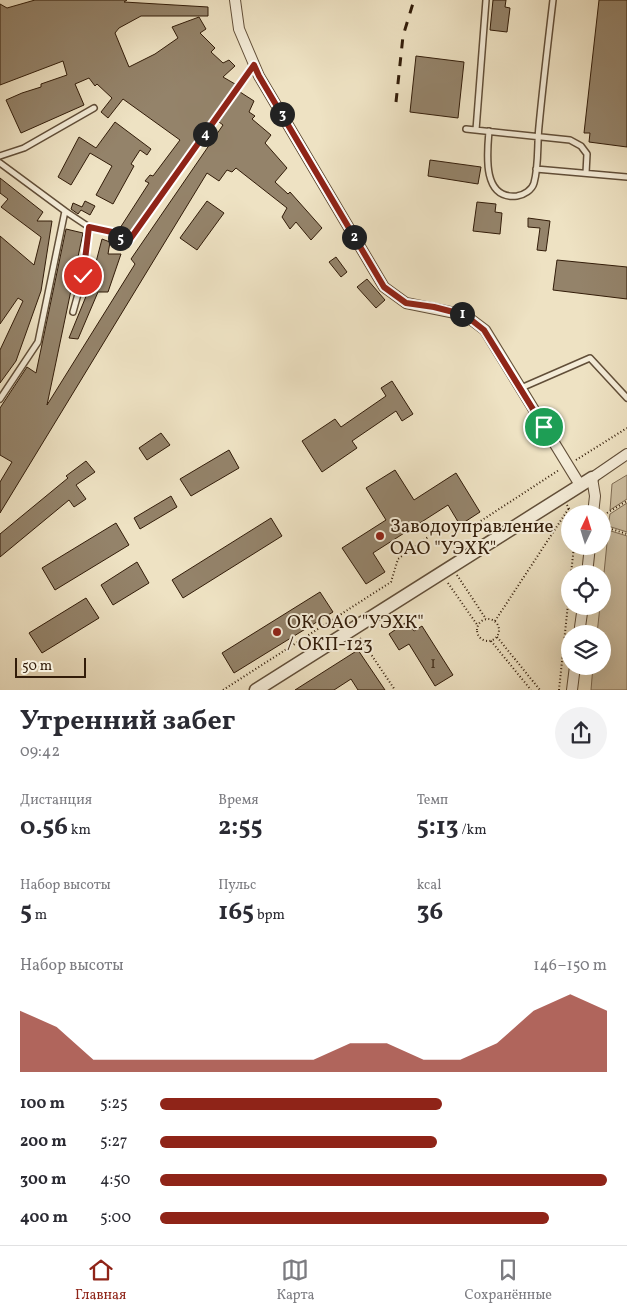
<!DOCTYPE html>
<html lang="ru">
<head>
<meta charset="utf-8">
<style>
	:root { --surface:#fff; --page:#f2f2f3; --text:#2b2b33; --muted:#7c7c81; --line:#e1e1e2; --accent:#8f2418 }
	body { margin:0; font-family:Vollkorn,serif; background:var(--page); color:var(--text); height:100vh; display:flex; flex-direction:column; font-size:19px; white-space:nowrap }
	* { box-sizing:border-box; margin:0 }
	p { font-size:16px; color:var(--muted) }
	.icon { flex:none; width:28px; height:28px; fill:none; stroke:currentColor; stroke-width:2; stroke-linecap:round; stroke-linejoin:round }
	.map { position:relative; height:690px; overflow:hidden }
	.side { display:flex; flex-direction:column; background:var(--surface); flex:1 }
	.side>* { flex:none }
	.needle { width:32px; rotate:4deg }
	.controls { position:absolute; left:561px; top:505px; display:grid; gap:10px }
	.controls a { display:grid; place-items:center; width:50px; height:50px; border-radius:50%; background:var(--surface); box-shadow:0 5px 20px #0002; font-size:25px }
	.scale { position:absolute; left:15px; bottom:12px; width:71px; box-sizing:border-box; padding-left:5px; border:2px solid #321c09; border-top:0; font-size:14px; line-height:18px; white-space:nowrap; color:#321c09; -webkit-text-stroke:4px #f4ecd8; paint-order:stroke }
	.pin { position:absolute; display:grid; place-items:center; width:42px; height:42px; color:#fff; margin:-21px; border:2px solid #fff; border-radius:50%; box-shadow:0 1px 5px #0007 }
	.km { position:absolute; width:25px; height:25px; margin:-12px; border-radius:50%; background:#222; color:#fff; font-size:14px; line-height:25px; text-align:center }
	.round { display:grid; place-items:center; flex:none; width:52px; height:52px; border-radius:26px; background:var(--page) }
	.head { display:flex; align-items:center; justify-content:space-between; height:85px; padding:0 20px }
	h1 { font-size:28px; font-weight:700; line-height:38px }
	.figures { display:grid; grid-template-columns:repeat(3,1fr); gap:8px; height:85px; padding:5px 20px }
	.figures div { display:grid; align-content:center }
	.figures b { font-size:25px; font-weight:700 }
	.figures small { font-size:14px; font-weight:400 }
	.figures p { font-size:14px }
	.chart { height:140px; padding:10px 20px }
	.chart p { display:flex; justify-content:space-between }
	.chart svg { width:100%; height:90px; margin-top:5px; fill:var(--accent); opacity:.7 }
	ul { padding:0 20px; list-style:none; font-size:16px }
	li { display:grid; grid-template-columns:80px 60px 1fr; align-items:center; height:38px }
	li i { height:12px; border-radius:6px; background:var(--accent) }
	.tab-bar { display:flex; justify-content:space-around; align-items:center; height:70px; border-top:1px solid var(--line); background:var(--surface); font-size:14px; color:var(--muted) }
	.tab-bar a { display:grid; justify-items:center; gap:2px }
	.tab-bar .selected { color:var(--accent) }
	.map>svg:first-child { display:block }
	.green { fill:#cec0a3; stroke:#806e56 }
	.building { fill:#94836a; stroke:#321c09 }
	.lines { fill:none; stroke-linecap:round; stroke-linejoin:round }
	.service-casing { stroke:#614e38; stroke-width:8 }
	.minor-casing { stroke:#614e38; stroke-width:12 }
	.tertiary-casing { stroke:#614e38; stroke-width:15 }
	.path { stroke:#321c09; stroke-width:2; stroke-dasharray:1 2.5; stroke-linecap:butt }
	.service { stroke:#f4ecd8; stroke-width:5 }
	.minor { stroke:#f4ecd8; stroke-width:10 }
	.tertiary { stroke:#f4ecd8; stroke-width:12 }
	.rail { stroke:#321c09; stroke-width:3; stroke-dasharray:9 9; stroke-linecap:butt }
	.route-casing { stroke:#fff; stroke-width:10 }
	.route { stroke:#8f2418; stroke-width:6 }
	.poi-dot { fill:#8f2418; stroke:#f4ecd8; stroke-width:2 }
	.labels { text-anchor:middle; stroke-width:4; stroke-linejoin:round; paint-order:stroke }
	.number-label { font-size:16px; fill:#4a3621 }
	.poi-label { font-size:19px; fill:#321c09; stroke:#f4ecd8; text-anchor:start }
</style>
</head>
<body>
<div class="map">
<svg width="627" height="690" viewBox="0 0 627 690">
	<rect width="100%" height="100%" fill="#eee2c3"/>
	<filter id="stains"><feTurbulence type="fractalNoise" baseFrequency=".004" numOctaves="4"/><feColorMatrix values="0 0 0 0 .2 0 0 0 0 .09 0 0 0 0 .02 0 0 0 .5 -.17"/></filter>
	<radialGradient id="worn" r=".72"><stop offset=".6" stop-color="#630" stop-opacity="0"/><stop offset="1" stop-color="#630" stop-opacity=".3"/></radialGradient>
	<!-- green -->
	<path class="green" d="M627,475V499L610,510L612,484Z
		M627,503V532L608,526L610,514Z
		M611,531L627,536V690H591L593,666H602V634H597L600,606H602L603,583L608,533Z"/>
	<!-- building -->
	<path class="building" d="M35,0H127L124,2L208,7V16H141L119,28L115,33L129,67L155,54L178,38L172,27L199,17L206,29L200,33L215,48L211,52L223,63L229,60L235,66L223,77L235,84L130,232L120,228L149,183L145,181L150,175L153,176L180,140L123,99L108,118L101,112L112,98L97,84L95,86L89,78L75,84L84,105L21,133L6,100L22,93L41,87V84L67,75L63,61L0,85V4L7,8Z
		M493,0H506L505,7L510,8L507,32L490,30Z
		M599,0H627V147L589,142L590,133H584Z
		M416,56L464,62L458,118L410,112Z
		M240,92L254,101L249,112L255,116L252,119L271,135L265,143L287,168L275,182L288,194L290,192L322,228L311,240L296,222L290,229L282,217L287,208L236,168L232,172L227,170L219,181L207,173L0,513V482L12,462L0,455V408L27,367L36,373L66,229L83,233L47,405L135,264L131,259L223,125L219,122Z
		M115,122L151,149L147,155L140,150L131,164L134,166L113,204L96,195L112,166L90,153L71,185L58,177L79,137L96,148Z
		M430,160L481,167L478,184L428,176Z
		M0,178L43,212L37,221H52L41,291L16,361L0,383V350L23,301L18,298L0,324V236L34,265L41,237L1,207L8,199L0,193Z
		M85,201L95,206L90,215L81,210L78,214L71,209L73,203L82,207Z
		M207,201L224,213L197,250L180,238Z
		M477,202L496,204L495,212L502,213L500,234L473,231Z
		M528,218L550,221L546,251L537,250L540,228L528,227Z
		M102,239L110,242L108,254H121L108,292H98L78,339L69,338L89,289Z
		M336,257L347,272L341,277L329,262Z
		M557,260L627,267V299L553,290Z
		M367,279L385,300L376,308L357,287Z
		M392,381L413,414L402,421L396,411L352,441L357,448L322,472L302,441L335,419L341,427L386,396L381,388Z
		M161,433L170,445L147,460L139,448Z
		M229,450L239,468L191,496L180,479Z
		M86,461L95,472L76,485L86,499L74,507L69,500L0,557V534L68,478L66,476Z
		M395,470L414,500L456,473L480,512L460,525L448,505L373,553L385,572L366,584L342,548L386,520L366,488Z
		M171,496L177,507L140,529L134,518Z
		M271,518L282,536L183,598L172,580Z
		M116,523L129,545L55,590L42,568Z
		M137,562L149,583L113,605L101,585Z
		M320,592L333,612L234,673L222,653Z
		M86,598L99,618L42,653L29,633Z
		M408,621L414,631L422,626L453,675L435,686L409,644L399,650L389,634Z
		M358,650L385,690H358L351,679L334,690H295Z"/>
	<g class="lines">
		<defs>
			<path id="service" d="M466,129L570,140L581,146L587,154L586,173
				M476,130L486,0
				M489,131C487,154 482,200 517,196C524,195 532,190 534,183C539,165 537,144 539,126C543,84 548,42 553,0
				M0,156L24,148L94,108
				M0,163L65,211L38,342L0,399
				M536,169L627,177
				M65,211L89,227L111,232L128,242L254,65
				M73,312L83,276L89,227
				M521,388L590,358L627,398"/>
			<path id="minor" d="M235,0L239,29L259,76L384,287L406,303L465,315L485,330L580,485
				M593,514L595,496L592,478L627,454
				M587,574L590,546
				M579,634L583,606
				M572,690L575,666"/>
			<path id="tertiary" d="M256,690L592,478"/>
		</defs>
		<!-- service casing -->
		<use href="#service" class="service-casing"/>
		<!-- minor casing -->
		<use href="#minor" class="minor-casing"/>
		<!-- tertiary casing -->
		<use href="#tertiary" class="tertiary-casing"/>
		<!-- path -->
		<path class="path" d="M576,460L627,428
			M567,505L572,514
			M607,513L627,501
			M602,526L627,534
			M571,574L574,546
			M457,575L486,619
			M448,583L478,626
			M477 630a11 11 0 1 1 22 0a11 11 0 1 1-22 0Z
			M495,621L569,508
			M497,637L540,690
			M360,638L395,690
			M491,641L531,690
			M223,690L391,582L398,559L439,529L470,528L559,470
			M559,690L570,585"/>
		<!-- service -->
		<use href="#service" class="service"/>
		<!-- minor -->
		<use href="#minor" class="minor"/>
		<!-- tertiary -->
		<use href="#tertiary" class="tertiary"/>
		<!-- rail -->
		<path class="rail" d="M396,102L403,36L414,0"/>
	</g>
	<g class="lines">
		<defs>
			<path id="route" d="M83,276L89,227L112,232L128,242L254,65L259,76L384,287L406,303L434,307L465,315L484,330L544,427"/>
		</defs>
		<!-- route casing -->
		<use href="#route" class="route-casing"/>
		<!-- route -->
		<use href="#route" class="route"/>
	</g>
	<!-- markers -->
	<g class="poi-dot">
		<circle cx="380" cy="536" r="5"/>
		<circle cx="277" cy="632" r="5"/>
	</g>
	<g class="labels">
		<!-- number labels -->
		<g class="number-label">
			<text x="433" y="668">1</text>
		</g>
		<!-- poi labels -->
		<g class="poi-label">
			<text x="390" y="532">Заводоуправление<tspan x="390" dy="22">ОАО "УЭХК"</tspan></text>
			<text x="287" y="628">ОК ОАО "УЭХК"<tspan x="287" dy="22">/ ОКП-123</tspan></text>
		</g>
	</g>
	<rect width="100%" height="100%" filter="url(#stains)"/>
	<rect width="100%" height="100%" fill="url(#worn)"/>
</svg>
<div class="controls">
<a><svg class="needle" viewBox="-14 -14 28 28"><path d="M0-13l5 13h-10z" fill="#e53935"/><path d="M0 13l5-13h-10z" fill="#7c7c81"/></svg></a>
<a><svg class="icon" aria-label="locate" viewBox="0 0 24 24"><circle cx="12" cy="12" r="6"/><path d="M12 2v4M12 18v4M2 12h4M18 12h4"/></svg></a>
<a><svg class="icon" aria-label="layers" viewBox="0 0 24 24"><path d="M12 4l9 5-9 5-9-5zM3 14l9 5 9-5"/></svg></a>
</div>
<div class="scale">50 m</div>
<div class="pin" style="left:544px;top:427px;background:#1e9e55"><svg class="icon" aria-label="arrive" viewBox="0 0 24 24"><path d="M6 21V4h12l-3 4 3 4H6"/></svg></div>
<div class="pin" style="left:83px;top:276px;background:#d93025"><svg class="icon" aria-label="check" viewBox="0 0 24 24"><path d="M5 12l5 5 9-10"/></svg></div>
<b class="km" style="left:462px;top:314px">1</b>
<b class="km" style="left:354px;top:237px">2</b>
<b class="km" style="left:282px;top:114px">3</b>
<b class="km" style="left:205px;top:134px">4</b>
<b class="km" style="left:120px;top:238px">5</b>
</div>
<section class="side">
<div class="head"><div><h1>Утренний забег</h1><p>09:42</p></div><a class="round"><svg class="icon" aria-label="share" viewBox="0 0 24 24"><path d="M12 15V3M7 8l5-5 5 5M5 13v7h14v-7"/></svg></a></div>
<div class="figures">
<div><p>Дистанция</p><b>0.56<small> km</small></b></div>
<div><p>Время</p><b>2:55</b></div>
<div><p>Темп</p><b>5:13<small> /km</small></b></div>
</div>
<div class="figures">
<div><p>Набор высоты</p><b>5<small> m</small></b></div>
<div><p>Пульс</p><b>165<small> bpm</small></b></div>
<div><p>kcal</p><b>36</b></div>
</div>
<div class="chart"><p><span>Набор высоты</span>146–150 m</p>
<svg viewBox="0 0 160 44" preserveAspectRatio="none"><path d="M0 44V14L10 22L20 38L30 38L40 38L50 38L60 38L70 38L80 38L90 30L100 30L110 38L120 38L130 30L140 14L150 6L160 14V44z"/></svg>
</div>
<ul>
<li><b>100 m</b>5:25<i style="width:63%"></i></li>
<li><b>200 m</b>5:27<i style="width:62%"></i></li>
<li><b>300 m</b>4:50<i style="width:100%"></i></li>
<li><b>400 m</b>5:00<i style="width:87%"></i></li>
</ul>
</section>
<nav class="tab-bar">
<a class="selected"><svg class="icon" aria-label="home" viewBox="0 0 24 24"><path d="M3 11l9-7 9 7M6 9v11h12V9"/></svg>Главная</a>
<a><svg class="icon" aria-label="map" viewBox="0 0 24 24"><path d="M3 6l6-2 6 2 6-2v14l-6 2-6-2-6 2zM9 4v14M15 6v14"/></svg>Карта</a>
<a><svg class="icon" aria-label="saved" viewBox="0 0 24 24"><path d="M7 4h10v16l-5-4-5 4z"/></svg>Сохранённые</a>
</nav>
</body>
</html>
